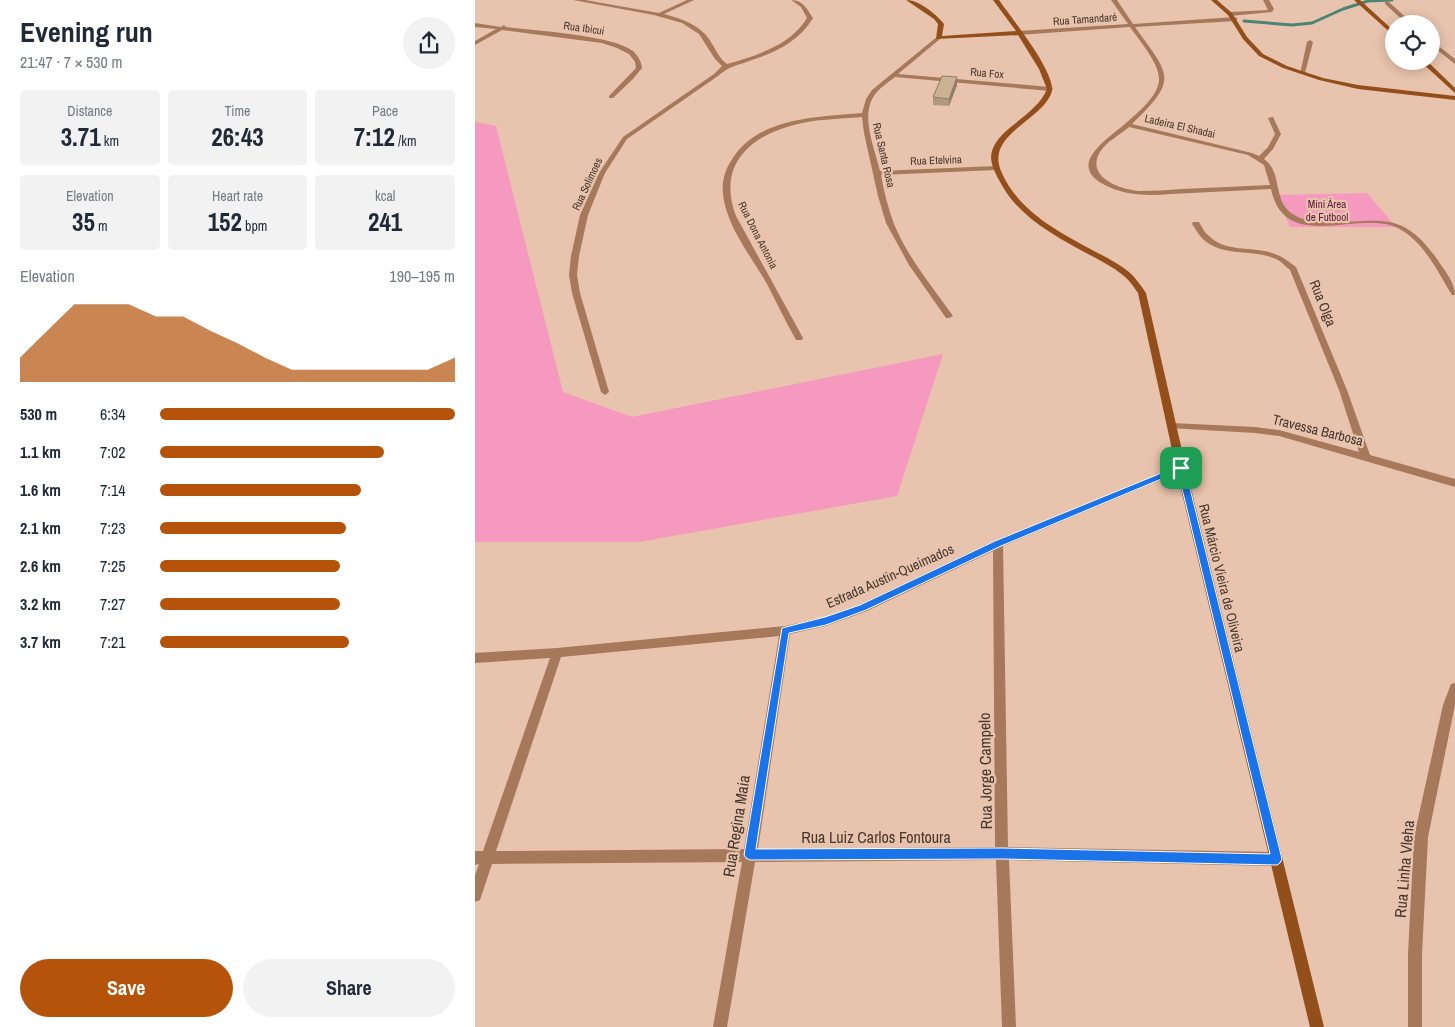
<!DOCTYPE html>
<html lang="en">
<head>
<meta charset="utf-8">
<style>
	:root { --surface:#fff; --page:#f2f2f3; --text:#1f2937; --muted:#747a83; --accent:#b45309 }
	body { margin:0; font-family:"Archivo Narrow",sans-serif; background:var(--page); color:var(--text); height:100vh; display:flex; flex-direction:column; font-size:19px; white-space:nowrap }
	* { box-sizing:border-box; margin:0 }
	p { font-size:16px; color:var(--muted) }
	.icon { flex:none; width:28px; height:28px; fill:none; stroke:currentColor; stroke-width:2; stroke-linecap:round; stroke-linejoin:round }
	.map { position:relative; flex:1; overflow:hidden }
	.side { display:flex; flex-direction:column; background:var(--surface); width:475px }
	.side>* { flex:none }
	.controls { position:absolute; left:910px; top:15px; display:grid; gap:10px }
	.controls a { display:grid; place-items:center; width:55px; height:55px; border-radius:50%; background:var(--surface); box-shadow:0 2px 12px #0003; font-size:25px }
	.pin { position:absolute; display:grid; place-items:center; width:42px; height:42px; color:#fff; margin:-21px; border-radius:10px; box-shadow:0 2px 8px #0006 }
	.round { display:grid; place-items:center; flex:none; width:52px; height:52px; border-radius:26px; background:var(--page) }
	.summary { display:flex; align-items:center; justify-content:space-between; height:85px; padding:0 20px }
	h1 { font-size:28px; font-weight:800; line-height:38px }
	.stats { display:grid; grid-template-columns:repeat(3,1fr); gap:8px; height:85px; padding:5px 20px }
	.stats div { display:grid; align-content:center; border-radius:5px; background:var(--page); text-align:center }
	.stats b { font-size:25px; font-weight:800 }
	.stats small { font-size:14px; font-weight:400 }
	.stats p { font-size:14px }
	.chart { height:140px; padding:10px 20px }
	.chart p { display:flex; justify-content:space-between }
	.chart svg { width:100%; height:90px; margin-top:5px; fill:var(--accent); opacity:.7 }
	.button { display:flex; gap:10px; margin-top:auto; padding:10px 20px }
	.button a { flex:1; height:58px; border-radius:30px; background:var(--accent); color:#fff; font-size:20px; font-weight:800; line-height:58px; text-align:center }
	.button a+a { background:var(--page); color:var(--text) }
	ul { padding:0 20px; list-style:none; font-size:16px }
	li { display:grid; grid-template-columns:80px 60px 1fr; align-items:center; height:38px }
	li i { height:12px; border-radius:6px; background:var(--accent) }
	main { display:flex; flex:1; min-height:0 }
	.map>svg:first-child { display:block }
	.green { fill:#f599bf }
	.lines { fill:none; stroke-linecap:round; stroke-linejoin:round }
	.stream { stroke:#4a8672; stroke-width:3 }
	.minor { fill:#a7795b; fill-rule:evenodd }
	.secondary { fill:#924e1b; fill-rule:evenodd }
	.wall { fill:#af997e }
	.shaded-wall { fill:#8e7d66 }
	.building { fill:#cbb292; stroke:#8e7d66 }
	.route { fill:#1a73e8; stroke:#fff; fill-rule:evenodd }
	.labels { text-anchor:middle; stroke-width:4.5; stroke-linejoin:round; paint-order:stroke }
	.far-street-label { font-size:11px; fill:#46372e; stroke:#e8c3ad }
	.far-park-label { font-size:11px; fill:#651940; stroke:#e8c3ad }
	.street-label { font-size:14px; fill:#46372e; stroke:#e8c3ad }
	.near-street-label { font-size:16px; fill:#46372e; stroke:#e8c3ad }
</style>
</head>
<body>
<main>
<section class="side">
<div class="summary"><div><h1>Evening run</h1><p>21:47 · 7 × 530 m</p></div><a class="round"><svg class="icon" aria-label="share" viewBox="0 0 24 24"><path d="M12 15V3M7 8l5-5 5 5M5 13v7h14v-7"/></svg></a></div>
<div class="stats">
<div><p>Distance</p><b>3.71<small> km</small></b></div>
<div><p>Time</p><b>26:43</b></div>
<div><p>Pace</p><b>7:12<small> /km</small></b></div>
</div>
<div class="stats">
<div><p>Elevation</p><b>35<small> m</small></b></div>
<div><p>Heart rate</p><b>152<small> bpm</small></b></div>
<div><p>kcal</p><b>241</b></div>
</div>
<div class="chart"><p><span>Elevation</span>190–195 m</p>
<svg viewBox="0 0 160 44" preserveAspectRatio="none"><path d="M0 44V32L10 19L20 6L30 6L40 6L50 12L60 12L70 19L80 25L90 32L100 38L110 38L120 38L130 38L140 38L150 38L160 32V44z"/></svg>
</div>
<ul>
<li><b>530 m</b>6:34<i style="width:100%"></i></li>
<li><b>1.1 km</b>7:02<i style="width:76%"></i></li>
<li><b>1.6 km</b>7:14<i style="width:68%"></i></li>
<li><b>2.1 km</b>7:23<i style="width:63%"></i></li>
<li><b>2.6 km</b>7:25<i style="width:61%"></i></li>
<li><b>3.2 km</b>7:27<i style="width:61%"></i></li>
<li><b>3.7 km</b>7:21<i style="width:64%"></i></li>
</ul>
<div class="button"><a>Save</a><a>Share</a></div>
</section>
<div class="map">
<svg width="980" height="1027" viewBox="0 0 980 1027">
	<rect width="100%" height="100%" fill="#e8c3ad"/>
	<!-- green -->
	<path class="green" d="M0,122L21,126L88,392L157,417L468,354L422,496L164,542H0Z
		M892,193L921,227H815L802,195Z"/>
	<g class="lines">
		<!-- stream -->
		<path class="stream" d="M769,21L817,25L837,23L868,9L893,1L917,0"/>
		<!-- minor -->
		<path class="minor" d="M98,0H110L184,13L212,0H219L189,14C207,19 226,25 236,42C241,50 244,58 252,64C281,56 316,45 332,18L326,7L316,0C328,0 332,9 338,18C324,42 299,53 274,61C261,66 254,66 243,76L152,139L130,173L113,215L104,256L102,275L105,293L134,392L130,395L126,392L97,293L94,275L96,256L105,215L124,173L148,137L239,74L247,66L240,59L224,34L207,23L179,15Z
			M636,0H642L658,24L760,17L763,19L760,21L660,27C695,76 704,79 657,124L777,153L784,156L793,147L800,134L793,118L798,117L806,134L798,149L789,159C809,173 796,204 821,216C830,221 841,221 851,222C904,223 926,208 962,259C969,270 980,282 980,295H977C962,271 947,237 918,226C879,212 809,252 796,189C769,190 743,192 716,193C688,194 660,199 634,187C588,167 631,140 650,124C662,113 683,97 684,80C685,64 664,40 655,27L543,35L540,33L543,31L653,24ZM654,127L773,155L789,165L795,185C766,186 737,188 707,189C693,190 679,191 665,191C645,190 610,177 625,152C632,141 645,135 654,127Z
			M788,0H794L799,9L797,12L755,16L752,14L755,12L793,10Z
			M910,2H914L938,24H932L910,4Z
			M0,23L26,27L29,25L31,27C61,31 137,35 158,51C163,56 166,61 167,68L158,79L138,98H134V96L161,68L160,62L154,54L142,48L127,43L27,30L0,45V41L21,29L0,27Z
			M463,36L466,38L465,39L423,74L575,87L578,89L575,91L420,77C414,82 407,86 402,92C383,113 400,148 405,171L521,166L524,168L521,170L406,175C409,192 413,208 419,224C433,258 457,286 478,316L474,318H471L434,265L411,223L403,196L389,133L387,117C363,119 338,119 315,126C270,139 243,169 261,216L328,338L327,340H321C310,321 301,301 291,282C276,257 255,230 249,201C246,187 248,173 256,161C281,117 343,117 387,113L391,99L397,90Z
			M835,40L838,42L830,73L825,74L832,42Z
			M956,40L980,59V64L956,45Z
			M718,222H724C727,227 729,232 733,235C750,253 776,246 797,253C807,256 813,261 821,267L872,390L895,455L980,479V487L804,436L780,433L694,428L692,426L697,423L780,427L804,430L884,452L864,390L815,270C811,267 807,262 803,260C779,248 750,258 729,240C724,236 721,229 717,224Z
			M706,465L711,468L709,470L528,546L533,847L801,852L806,854L808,859L806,864L801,866L534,860L541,1027H527L521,860L280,862L252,1027H238L267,862L17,864L5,900L0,902V875L4,864L0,865V851H8L75,658L0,663V653L82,648L310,626L351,617L384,605L519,541ZM518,551L520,847L283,849L315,634L351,626L392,611ZM304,636L269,849L21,851L86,657Z
			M980,683V705L953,837L947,954V1027H933V954L939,837L968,705L976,684Z"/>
		<!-- secondary -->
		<path class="secondary" d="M431,0C444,0 461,14 469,24L467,36L541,31L518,0H524C538,20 574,64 577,87C578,92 575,96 572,101C557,123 512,138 526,171C543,211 582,231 619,251C631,257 644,264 654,272C661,278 666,286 671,293L711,468L849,1027H835L701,468L663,293C659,287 654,280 649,276C638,267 625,260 613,254C578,235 542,216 524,180C519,170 514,161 517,151C524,127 561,116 572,89L564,69L543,35L461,39L463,24L459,19Z
			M736,0H742L757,13L772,37L788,54L812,66L848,78L883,85L980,96V100L883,89L844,80L808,68L784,56L768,39L753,15Z
			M879,0H885L919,31V36Z
			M945,61H952L980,88V93Z"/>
	</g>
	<!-- wall -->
	<path class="wall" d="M482,85L474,106L458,105V97Z"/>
	<!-- shaded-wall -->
	<path class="shaded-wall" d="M482,77V85L474,106V99Z"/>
	<!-- building -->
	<path class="building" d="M467,76L482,77L474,99L458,97Z"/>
	<!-- route -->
	<path class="route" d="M706,465L710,468L807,859L805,863L802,865L527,859L275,860L271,858L269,855L307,628L350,617L385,605L520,541ZM703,472L795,854L527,848L281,849L314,633L351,625L391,610L526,546Z"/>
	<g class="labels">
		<!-- far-street labels -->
		<g class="far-street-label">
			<text transform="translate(610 19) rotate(-4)" y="4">Rua Tamandaré</text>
			<text transform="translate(109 28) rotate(8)" y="4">Rua Ibicui</text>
			<text transform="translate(512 73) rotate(5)" y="4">Rua Fox</text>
			<text transform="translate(705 126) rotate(13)" y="4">Ladeira El Shadai</text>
			<text transform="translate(409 155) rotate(77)" y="4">Rua Santa Rosa</text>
			<text transform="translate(461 160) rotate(-2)" y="4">Rua Etelvina</text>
			<text transform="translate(112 184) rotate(-65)" y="4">Rua Solimoes</text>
			<text transform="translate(283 235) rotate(63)" y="4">Rua Dona Antonia</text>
		</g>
		<!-- far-park labels -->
		<g class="far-park-label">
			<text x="852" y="208">Mini Área<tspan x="852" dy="13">de Futbool</tspan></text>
		</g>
		<!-- street labels -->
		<g class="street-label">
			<text transform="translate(848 303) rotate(68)" y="5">Rua Olga</text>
			<text transform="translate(843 430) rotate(14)" y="5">Travessa Barbosa</text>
			<text transform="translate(415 576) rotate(-24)" y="5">Estrada Austin-Queimados</text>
			<text transform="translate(747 578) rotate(76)" y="5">Rua Márcio Vieira de Oliveira</text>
		</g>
		<!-- near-street labels -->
		<g class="near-street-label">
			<text transform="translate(510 771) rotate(-91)" y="6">Rua Jorge Campelo</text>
			<text transform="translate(261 826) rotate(-81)" y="6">Rua Regina Maia</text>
			<text x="401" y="843">Rua Luiz Carlos Fontoura</text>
			<text transform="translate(929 869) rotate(-85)" y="6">Rua Linha Vleha</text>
		</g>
	</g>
</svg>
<div class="controls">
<a><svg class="icon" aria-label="locate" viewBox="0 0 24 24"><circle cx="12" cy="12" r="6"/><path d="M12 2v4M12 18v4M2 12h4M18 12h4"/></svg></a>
</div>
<div class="pin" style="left:706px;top:468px;background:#1e9e55"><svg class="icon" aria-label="arrive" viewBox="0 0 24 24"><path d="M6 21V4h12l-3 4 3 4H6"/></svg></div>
</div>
</main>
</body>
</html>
